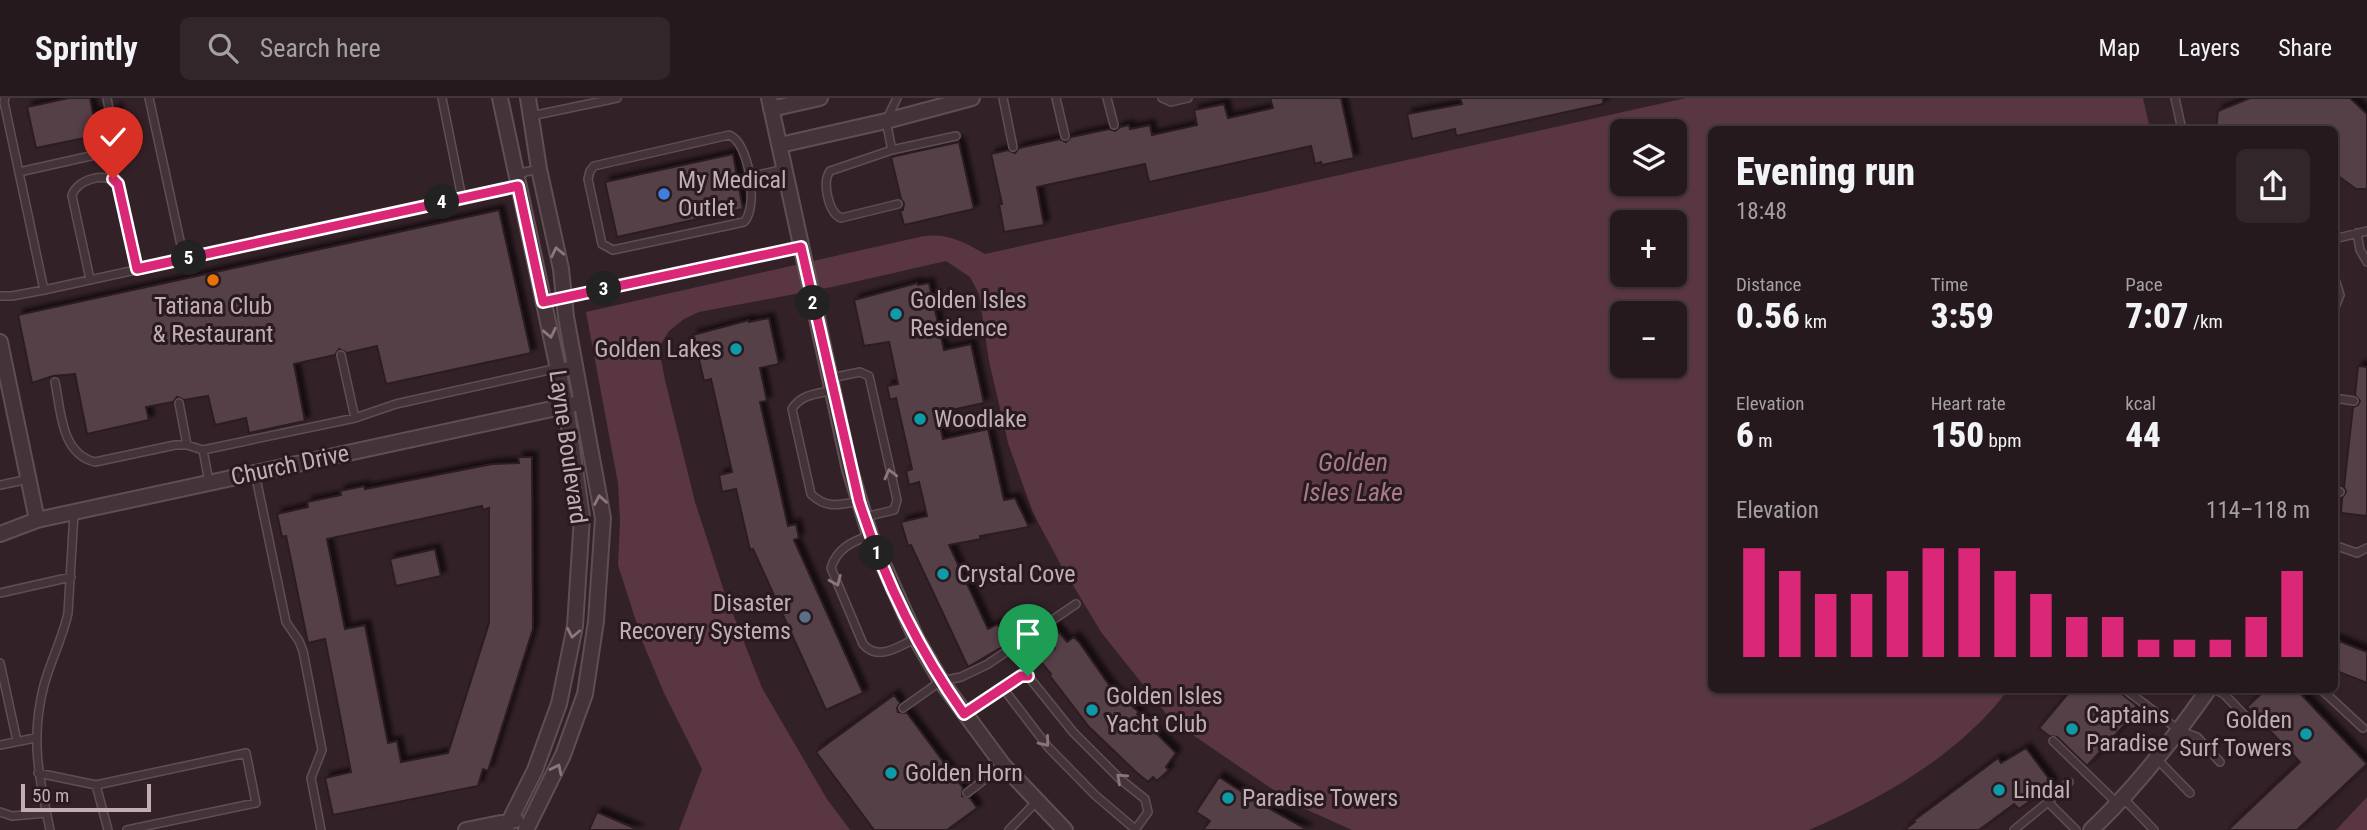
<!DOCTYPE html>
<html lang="en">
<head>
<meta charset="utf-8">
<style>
	:root { --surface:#26191e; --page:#32262b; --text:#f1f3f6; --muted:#a4a0a4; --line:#42383c; --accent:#db2777 }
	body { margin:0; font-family:"Roboto Condensed",sans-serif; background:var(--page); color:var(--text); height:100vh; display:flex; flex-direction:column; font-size:26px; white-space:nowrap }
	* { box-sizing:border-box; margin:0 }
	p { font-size:23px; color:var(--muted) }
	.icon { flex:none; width:38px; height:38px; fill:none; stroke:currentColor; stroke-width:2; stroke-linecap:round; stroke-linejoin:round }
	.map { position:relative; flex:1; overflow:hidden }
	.drawer { position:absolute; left:1708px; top:28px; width:630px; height:567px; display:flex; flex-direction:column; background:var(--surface); border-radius:10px; box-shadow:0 2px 5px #0004,0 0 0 2px var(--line) }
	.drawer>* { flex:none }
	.controls { position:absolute; left:1610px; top:21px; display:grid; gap:14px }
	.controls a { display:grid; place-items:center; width:77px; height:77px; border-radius:10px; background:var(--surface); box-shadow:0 2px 5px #0004,0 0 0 2px var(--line); font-size:35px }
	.scale { position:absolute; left:21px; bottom:18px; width:130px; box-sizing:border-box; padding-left:7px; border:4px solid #c1aeb4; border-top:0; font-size:19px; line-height:24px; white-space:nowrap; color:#c1aeb4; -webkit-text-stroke:5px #291a1f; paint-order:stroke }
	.pin { position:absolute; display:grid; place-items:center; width:60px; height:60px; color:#fff; margin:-72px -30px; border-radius:50% 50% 50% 0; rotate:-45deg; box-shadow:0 0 7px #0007 }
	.pin .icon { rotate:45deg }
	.km { position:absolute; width:35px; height:35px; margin:-18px; border-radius:50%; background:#222; color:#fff; font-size:19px; line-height:35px; text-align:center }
	.round { display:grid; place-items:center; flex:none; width:74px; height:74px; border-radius:10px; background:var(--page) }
	.overview { display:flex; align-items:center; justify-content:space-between; height:119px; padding:0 28px }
	h1 { font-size:38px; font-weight:800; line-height:52px }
	.figures { display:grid; grid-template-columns:repeat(3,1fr); gap:10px; height:119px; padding:7px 28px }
	.figures div { display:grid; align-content:center }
	.figures b { font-size:35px; font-weight:800 }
	.figures small { font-size:19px; font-weight:400 }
	.figures p { font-size:19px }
	.chart { height:196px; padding:14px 28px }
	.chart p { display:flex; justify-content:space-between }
	.chart svg { width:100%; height:126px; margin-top:7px; stroke:var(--accent); stroke-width:6 }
	header { display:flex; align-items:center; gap:42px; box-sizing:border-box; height:98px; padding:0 35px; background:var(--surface); border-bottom:2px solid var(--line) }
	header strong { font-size:33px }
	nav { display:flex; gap:38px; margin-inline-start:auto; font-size:24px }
	.search { width:490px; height:63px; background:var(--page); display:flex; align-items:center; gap:18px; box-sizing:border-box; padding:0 24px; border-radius:10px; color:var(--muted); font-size:26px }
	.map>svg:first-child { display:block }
	.water { fill:#593642; fill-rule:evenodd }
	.building { fill:#564047; stroke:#2b1c21; stroke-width:2; fill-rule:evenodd; filter:url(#shadow) }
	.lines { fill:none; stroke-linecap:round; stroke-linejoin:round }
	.service-casing { stroke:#5f4f54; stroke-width:10 }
	.minor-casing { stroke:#5f4f54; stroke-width:18 }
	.service { stroke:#44343a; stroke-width:7 }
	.minor { stroke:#44343a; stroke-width:14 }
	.oneway { stroke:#89777d }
	.route-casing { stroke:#fff; stroke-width:14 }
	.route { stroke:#db2777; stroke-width:9 }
	.shop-dot { fill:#3f7fe0; stroke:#291a1f; stroke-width:2.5 }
	.food-dot { fill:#e8710a; stroke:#291a1f; stroke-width:2.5 }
	.culture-dot { fill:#0f9aa8; stroke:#291a1f; stroke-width:2.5 }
	.service-dot { fill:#5c6f8a; stroke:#291a1f; stroke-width:2.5 }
	.labels { text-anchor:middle; stroke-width:6; stroke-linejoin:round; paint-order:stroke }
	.poi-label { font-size:24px; fill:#c1aeb4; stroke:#291a1f; text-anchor:start }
	.street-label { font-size:24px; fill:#c1aeb4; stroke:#291a1f }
	.water-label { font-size:26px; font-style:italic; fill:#a77a89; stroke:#291a1f }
</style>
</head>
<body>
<header>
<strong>Sprintly</strong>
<div class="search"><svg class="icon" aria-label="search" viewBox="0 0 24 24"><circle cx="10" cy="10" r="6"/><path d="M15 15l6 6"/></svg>Search here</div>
<nav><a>Map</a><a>Layers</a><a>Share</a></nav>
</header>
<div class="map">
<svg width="2367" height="732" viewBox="0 0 2367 732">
	<defs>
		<filter id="shadow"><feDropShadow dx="5" dy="-5" stdDeviation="2" flood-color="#0009"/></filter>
	</defs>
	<rect width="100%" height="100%" fill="#332128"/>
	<!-- water -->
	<path class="water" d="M1686,0H2143L2150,31L1712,32V592H2008C1959,657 1883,700 1809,732H1352L1294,706L1171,622L1101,534L1062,469L1033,415L1008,345L989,263L979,196L970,179L946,163L832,189L699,214L684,221L669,233L661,246V261L665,282L695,404L724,493L762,590L827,701L850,732H679L702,671L664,595L643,545L618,467L620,423L618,385L586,214L924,138C949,135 964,144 985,156ZM1622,33H1675V86H1622ZM1622,124H1675V177H1622ZM1622,215H1675V268H1622Z
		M2367,699V732H2336Z"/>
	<!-- building -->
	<path class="building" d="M69,0H90L93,15L103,13L106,16L111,17L117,10L121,32L114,28L109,35L36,50L27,9Z
		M1270,0H1341L1354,60L1322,67L1321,64L1315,66L1311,48L1149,84L1145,66L1037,89L1044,127L1004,134L999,106H1002L991,56L1008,52L1015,55L1019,50L1060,41L1066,44L1071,39L1109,31L1115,33L1120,29L1129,27L1130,31L1150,27L1152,37L1197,27L1194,12L1224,6L1228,20L1273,10Z
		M1460,0H1603V6L1456,38L1455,31L1412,41L1407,16L1462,6Z
		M2250,0H2350L2367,16V91H2356L2334,75V32H2216L2218,13Z
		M959,44L974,111L904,127L900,112H903L904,105L901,101L891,59Z
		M733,56L743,111L617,139L605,84Z
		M499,112L531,255L386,286L377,248L347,255L339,251L335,257L294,266L305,323L249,335L246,320L215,327L208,298L184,302L177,299L173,304L146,309L149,322L87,336L75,276L53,278L32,285L18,217Z
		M917,185L918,187L929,185L944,252L971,246L984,305L937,315L943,341L988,331L1004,402L1015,400L1029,429L980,438L981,441L949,447L988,531L998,526L1007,546L968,569L911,447L908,448L901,424L927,418L919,384L909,387L906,373L912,371L896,300L890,302L887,288L898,286L889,244L864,248L854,202Z
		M769,220L779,266L760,270L767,303L760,304L788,428L796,426L799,440L794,442L863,595L826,612L753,451L750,452L736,391L722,394L719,377L732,374L711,281L704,283L693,237L749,222V224Z
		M2358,268L2367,269V418L2341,415L2342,400L2346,394L2344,389L2353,309L2358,307L2360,303L2355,297Z
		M518,359H532L533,531L488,673L483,671L478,688L333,717L325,680L351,674L325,541L308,545L286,438L282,439L277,416L308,409L307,404L341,397L340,393L364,388L365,391L492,366L519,365ZM482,408L483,412L489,410V525L448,655L401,664L397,643L388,645L365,527L345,531L327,441Z
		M435,451L441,478L396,488L390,461Z
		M1054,528L1067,544L1074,539L1079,544L1112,591L1139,614L1137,616L1176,655L1166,669L1169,672L1157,683L1153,679L1148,684L1136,674L1089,629L1050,578L1051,576L1041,564L1055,550L1044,535Z
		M2334,541L2367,554V585L2334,572Z
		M2071,592H2120L2122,596L2137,608L2127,620L2129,622L2087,668L2057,639L2049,638L2039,630Z
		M2265,592H2297L2367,666L2297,732H2228L2300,664L2247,609Z
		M894,597L900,605L897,610L898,614L907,615L963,690L962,698L970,700L977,710L947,732H874L816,654Z
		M2026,650L2053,686L2019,711L2014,706L1979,732H1904L1915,724L1913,723L1998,660L2001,665Z
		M1219,679L1261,706L1308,732H1203L1210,723L1196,714Z
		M597,714L639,732H589Z"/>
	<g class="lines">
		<defs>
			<path id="service" d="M5,0L4,4L44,192
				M107,0L109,11
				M149,0L184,161
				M442,0L462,100
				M897,0L886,23L892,52L956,38
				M1003,0L1013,49
				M1056,0L1065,38
				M1107,0L1114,27
				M1162,0L1171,4L1188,0
				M2175,0L2182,32
				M531,18L617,0
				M729,37C749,43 759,109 744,124L613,152L602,146L588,81L590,73L594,68Z
				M892,52L830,73C822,84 828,114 841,120L898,106
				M19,74L104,55L112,49L115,34
				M516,76L539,71
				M749,79L785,71
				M2357,135L2360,152L2367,164
				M2334,141L2367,133
				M2334,178L2340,197L2334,212
				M90,181L72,98C76,81 107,73 118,86L137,171
				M0,198H12L44,192L518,88
				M544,204L801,149
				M341,257L355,320
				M831,280L860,274L869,278L897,402L894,412L865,419
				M55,284C61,313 61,356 95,364L175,347H187L203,352
				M834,292C817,296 801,296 792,311L811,396C826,411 839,407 859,403
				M2334,300L2354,303
				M179,305L187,347
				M255,375L286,524L299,543L303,553L322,652L311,680L321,732
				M209,384L203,352L355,320L396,306L576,266
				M0,387L29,381
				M2334,393L2340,394
				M870,437C852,444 837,450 831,470L863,546C878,564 900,548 916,540
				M2334,447L2357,455L2367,450
				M0,495L71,479
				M0,565L17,643
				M1003,590L1048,649L1095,697L1136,732
				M2126,592L2180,633L2197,639L2220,664
				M2216,592L2224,596L2247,620
				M2322,592L2363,630
				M903,610L941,583L961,579L988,566L1076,506
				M964,616L1021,578H1028L1073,634L1120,681L1145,701L1148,714L1135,732
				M2053,643L2118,706
				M0,647L35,640
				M2157,661L2190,695
				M38,675L96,687L246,655L256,705L127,732
				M96,687L108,732
				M967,695L1003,667
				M2124,701L2154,732
				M2048,704L2069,684
				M0,714L12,718L46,715
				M50,732C39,679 30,641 44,587C51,562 63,539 68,515L74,415
				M1009,732L1037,703
				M2014,732L2048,704L2076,732"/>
			<path id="minor" d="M500,0L566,308L582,419L575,528L559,606L535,672L505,732
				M769,0L850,372L870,437L916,540L941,583L1003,667L1065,732
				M771,11L820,0
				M780,47L886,23L972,0
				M0,244L37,422
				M0,436L37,422L575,306
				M466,732L516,722
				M526,732L563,657L585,596L596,523L603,420L566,219L561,171L539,71L528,0
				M2091,732C2136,690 2173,642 2208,592"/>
		</defs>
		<!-- service casing -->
		<use href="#service" class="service-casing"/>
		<!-- minor casing -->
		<use href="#minor" class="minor-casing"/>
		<!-- service -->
		<use href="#service" class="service"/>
		<!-- minor -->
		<use href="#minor" class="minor"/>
	</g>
	<!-- one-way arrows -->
	<defs><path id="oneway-chevron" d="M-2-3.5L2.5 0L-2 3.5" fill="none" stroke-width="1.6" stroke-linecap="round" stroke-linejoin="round" transform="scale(1.75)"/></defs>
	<g class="oneway">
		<use href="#oneway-chevron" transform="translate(557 154) rotate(-102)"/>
		<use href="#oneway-chevron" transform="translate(550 235) rotate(78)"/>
		<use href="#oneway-chevron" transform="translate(890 376) rotate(-104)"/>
		<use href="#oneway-chevron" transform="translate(600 402) rotate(-100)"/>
		<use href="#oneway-chevron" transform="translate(836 483) rotate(67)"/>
		<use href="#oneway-chevron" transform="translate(573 535) rotate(101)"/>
		<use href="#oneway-chevron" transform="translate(1045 644) rotate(51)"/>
		<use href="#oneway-chevron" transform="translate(557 671) rotate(-64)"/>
		<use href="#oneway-chevron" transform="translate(1121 680) rotate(-138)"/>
	</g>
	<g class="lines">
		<defs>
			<path id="route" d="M113,81L118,86L137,171L518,88L543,204L801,149L859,403C883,479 918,551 964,616L1021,578H1028"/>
		</defs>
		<!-- route casing -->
		<use href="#route" class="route-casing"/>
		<!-- route -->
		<use href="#route" class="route"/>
	</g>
	<!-- markers -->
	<circle class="shop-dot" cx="664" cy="96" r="7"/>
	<circle class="food-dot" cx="213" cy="182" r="7"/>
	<g class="culture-dot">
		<circle cx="896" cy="216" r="7"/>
		<circle cx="736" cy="251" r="7"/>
		<circle cx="920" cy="321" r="7"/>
		<circle cx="943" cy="476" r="7"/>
		<circle cx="1092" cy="612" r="7"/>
		<circle cx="2072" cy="631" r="7"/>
		<circle cx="2306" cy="636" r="7"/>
		<circle cx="891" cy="675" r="7"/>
		<circle cx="1999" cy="692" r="7"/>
		<circle cx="1228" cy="700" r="7"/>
	</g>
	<circle class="service-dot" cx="805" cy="519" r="7"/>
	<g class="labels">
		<!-- poi labels -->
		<g class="poi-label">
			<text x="678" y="90">My Medical<tspan x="678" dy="28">Outlet</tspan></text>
			<text x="910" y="210">Golden Isles<tspan x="910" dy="28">Residence</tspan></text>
			<text x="213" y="216" text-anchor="middle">Tatiana Club<tspan x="213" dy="28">&amp; Restaurant</tspan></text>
			<text x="722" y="259" text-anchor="end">Golden Lakes</text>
			<text x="934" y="329">Woodlake</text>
			<text x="957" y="484">Crystal Cove</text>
			<text x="791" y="513" text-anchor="end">Disaster<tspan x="791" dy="28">Recovery Systems</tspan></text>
			<text x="1106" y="606">Golden Isles<tspan x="1106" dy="28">Yacht Club</tspan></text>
			<text x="2086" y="625">Captains<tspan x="2086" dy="28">Paradise</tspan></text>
			<text x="2292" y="630" text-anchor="end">Golden<tspan x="2292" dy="28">Surf Towers</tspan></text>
			<text x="905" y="683">Golden Horn</text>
			<text x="2013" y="700">Lindal</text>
			<text x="1242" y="708">Paradise Towers</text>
		</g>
		<!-- street labels -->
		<g class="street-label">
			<text transform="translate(568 349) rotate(82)" y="8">Layne Boulevard</text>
			<text transform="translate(290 367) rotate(-12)" y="8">Church Drive</text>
		</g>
		<!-- water labels -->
		<g class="water-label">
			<text x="1353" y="373">Golden<tspan x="1353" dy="30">Isles Lake</tspan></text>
		</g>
	</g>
</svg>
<div class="controls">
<a><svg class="icon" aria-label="layers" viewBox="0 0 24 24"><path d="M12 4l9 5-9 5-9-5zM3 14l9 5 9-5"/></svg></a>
<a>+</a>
<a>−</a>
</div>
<div class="scale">50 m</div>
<div class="pin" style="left:1028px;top:578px;background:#1e9e55"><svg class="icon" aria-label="arrive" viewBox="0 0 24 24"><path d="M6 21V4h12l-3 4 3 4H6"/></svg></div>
<div class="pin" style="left:113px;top:81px;background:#d93025"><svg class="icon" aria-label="check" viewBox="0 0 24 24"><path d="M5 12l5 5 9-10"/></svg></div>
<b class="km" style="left:877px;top:455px">1</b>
<b class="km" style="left:813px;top:205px">2</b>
<b class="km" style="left:604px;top:191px">3</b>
<b class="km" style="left:442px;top:104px">4</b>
<b class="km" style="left:189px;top:160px">5</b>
<section class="drawer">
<div class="overview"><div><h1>Evening run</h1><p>18:48</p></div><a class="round"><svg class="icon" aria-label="share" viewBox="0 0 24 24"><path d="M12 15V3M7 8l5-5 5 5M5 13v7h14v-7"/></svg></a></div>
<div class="figures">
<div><p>Distance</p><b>0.56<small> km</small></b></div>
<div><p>Time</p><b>3:59</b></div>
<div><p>Pace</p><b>7:07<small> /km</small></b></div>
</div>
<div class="figures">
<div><p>Elevation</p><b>6<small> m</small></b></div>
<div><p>Heart rate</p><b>150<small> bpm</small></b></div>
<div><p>kcal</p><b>44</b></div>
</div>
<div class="chart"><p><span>Elevation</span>114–118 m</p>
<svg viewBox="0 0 160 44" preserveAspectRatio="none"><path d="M5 44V6M15 44V14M25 44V22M35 44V22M45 44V14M55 44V6M65 44V6M75 44V14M85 44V22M95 44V30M105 44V30M115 44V38M125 44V38M135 44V38M145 44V30M155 44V14"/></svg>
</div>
</section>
</div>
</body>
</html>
